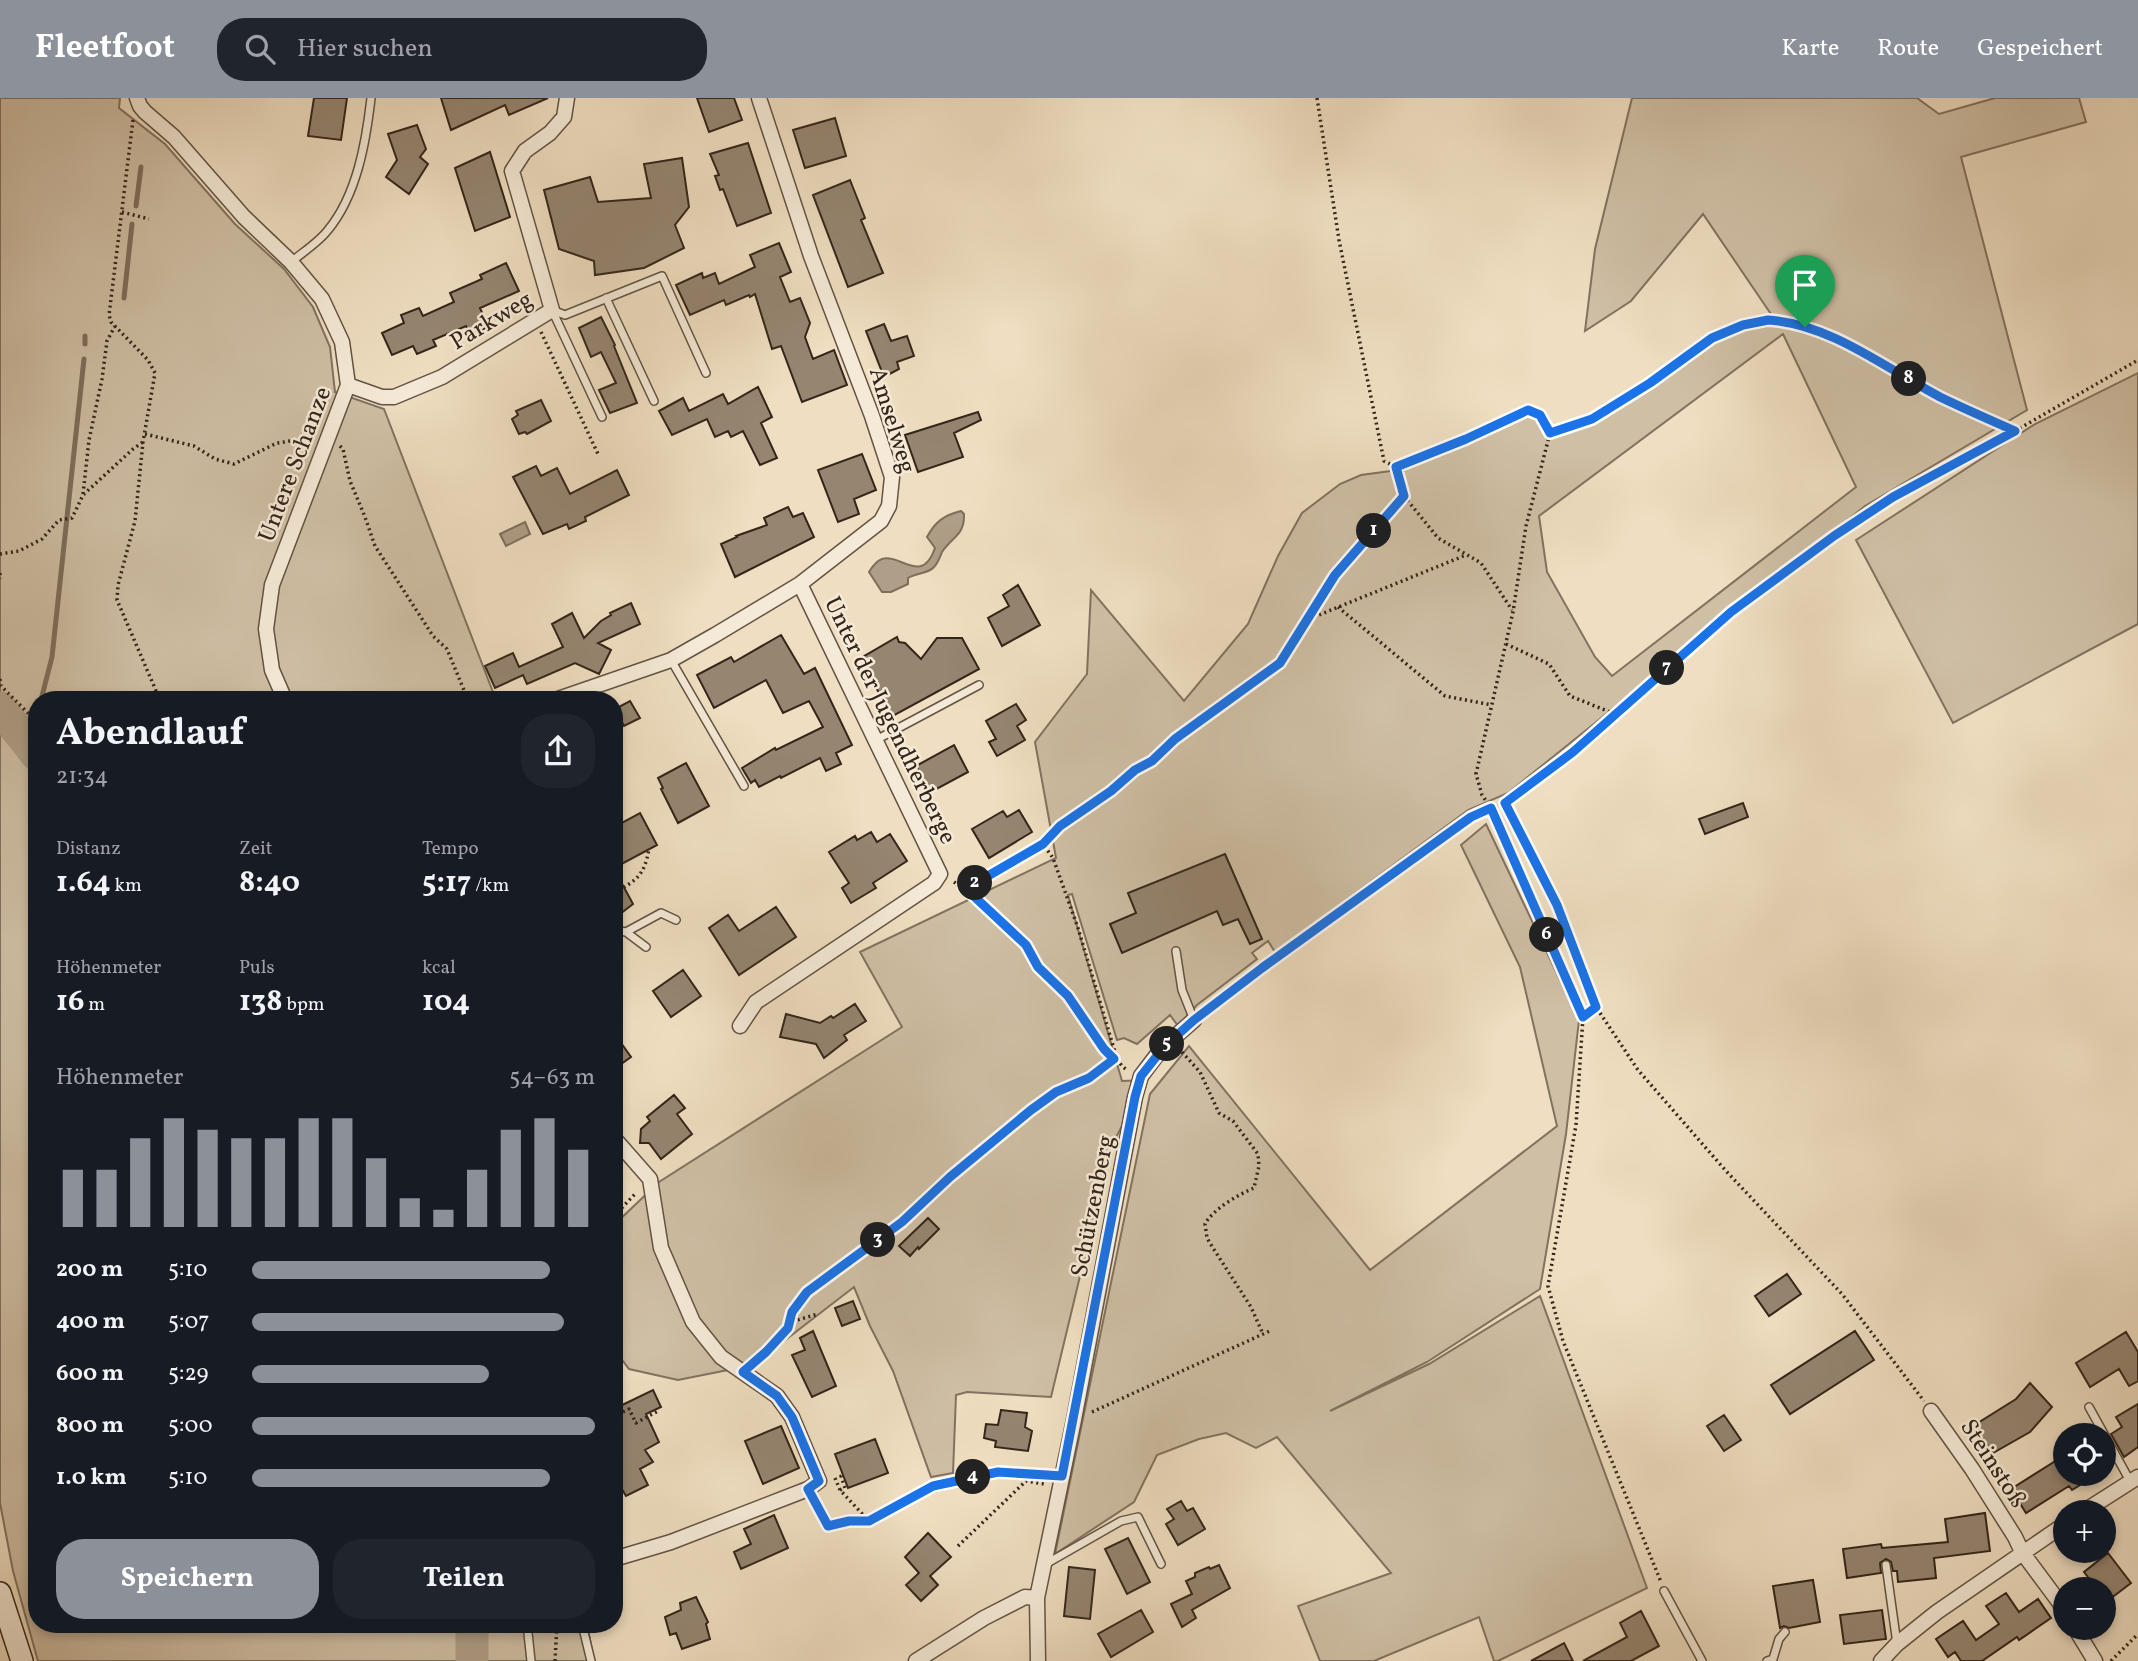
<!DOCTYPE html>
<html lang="de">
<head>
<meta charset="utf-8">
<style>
	:root { --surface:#171b24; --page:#20242c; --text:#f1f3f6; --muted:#9ea1a6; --accent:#8c9099 }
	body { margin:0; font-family:Vollkorn,serif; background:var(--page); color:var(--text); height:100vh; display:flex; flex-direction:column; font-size:26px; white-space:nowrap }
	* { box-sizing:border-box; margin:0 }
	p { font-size:23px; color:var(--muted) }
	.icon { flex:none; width:38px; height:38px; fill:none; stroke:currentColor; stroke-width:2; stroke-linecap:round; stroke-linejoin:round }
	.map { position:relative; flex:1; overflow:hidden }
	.sheet { position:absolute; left:28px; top:593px; width:595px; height:942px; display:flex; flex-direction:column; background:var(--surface); border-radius:28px; box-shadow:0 4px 10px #0003 }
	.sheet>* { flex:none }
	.controls { position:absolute; left:2053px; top:1325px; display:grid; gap:14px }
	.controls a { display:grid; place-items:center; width:63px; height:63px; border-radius:50%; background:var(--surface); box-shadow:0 4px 10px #0003; font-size:35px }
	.pin { position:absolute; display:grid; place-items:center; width:60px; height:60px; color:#fff; margin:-72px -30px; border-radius:50% 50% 50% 0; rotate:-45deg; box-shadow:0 0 7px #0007 }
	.pin .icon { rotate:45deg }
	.km { position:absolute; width:35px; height:35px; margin:-18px; border-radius:50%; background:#222; color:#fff; font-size:19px; line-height:35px; text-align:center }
	.round { display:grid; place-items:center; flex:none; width:74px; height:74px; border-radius:28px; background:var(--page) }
	.headline { display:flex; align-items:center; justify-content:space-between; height:119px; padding:0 28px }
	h1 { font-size:38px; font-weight:700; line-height:52px }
	.figures { display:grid; grid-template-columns:repeat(3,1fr); gap:10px; height:119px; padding:7px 28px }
	.figures div { display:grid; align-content:center }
	.figures b { font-size:30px; font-weight:700 }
	.figures small { font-size:19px; font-weight:400 }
	.figures p { font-size:19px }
	.chart { height:196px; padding:14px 28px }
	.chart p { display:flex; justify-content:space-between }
	.chart svg { width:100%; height:126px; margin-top:7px; stroke:var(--accent); stroke-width:6 }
	.primary-button { display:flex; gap:14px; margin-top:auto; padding:14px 28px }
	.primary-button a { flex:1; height:80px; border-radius:28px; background:var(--accent); color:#fff; font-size:28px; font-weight:700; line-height:80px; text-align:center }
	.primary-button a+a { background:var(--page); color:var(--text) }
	ul { padding:0 28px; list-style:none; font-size:23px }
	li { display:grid; grid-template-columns:112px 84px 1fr; align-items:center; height:52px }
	li i { height:18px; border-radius:9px; background:var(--accent) }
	header { display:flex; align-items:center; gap:42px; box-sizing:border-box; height:98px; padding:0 35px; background:var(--accent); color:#fff }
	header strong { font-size:33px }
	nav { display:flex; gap:38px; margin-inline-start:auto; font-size:24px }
	.search { width:490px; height:63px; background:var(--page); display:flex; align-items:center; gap:18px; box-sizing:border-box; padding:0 24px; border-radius:28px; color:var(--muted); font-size:26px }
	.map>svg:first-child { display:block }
	.green { fill:#cfbfa5; stroke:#827260; stroke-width:2; fill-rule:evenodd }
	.water { fill:#af9f88; stroke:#7e6e5c; stroke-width:2 }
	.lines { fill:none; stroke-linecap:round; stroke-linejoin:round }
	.stream { stroke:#7e6e5c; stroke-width:5 }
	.river { stroke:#af9f88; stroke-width:33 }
	.building { fill:#958571; stroke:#34251a; stroke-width:2 }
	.lane-casing { stroke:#635344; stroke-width:10 }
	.street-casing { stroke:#635344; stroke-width:17 }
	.secondary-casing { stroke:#34251a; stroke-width:24 }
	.path { stroke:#34251a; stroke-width:3.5; stroke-dasharray:2 3.5; stroke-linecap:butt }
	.lane { stroke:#f5ead7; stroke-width:7 }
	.street { stroke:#f5ead7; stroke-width:14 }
	.secondary { stroke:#f5ead7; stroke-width:21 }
	.route-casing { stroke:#fff; stroke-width:14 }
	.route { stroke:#1a73e8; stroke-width:9 }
	.labels { text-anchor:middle; stroke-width:5; stroke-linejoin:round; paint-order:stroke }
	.street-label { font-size:24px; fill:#34251a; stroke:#f5ead7 }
</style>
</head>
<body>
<header>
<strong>Fleetfoot</strong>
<div class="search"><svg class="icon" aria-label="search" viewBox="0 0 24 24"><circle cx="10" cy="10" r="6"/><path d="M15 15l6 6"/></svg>Hier suchen</div>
<nav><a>Karte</a><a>Route</a><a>Gespeichert</a></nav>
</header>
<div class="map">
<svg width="2138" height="1563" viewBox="0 0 2138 1563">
	<rect width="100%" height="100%" fill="#efdec1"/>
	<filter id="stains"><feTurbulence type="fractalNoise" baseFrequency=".00286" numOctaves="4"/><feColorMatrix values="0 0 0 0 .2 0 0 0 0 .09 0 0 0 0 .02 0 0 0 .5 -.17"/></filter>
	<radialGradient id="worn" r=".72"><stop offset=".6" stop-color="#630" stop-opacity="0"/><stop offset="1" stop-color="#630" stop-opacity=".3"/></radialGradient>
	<!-- green -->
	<path class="green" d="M0,0H120L119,10L165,46L235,126L284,171L313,209L330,249L335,294L384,311L496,602H37V1526H587L594,1563H38L36,1556L13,1473L0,1405Z
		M1632,0H1917L1939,16L1995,0H2079L2086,24L1961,59L2027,312L1865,408L1508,695L1468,712L1275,854L1268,843L1252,855L1257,861L1197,907L1178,928L1170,917L1137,946L1124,940L1117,942L1072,796L1068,797L1122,983L1146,982L1111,1049L1051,1299L967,1294L956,1297L953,1375L931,1379L893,1273L870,1228L854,1189L753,1267L678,1282L629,1271L614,1251V1127L659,1084L902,929L860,854L1056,760L1035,644L1087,576L1091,492L1184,603L1248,526L1278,458L1302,415L1340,386L1361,377L1398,372L1412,368L1519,319C1536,316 1542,324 1552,336C1564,332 1577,330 1589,325C1646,300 1714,221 1777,225L1703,116L1631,203L1585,233L1595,151ZM1783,236L1856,389L1612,578L1595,559L1547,474L1539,418Z
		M2138,275V526L1953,625L1856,442L2035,326Z
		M1486,726L1579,922L1566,1036L1540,1191L1427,1264L1330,1313L1429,1266L1540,1198L1647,1490L1498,1563H1494L1479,1519L1374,1563H1320L1298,1508L1391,1475L1277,1339L1256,1350L1226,1335L1199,1341L1157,1357L1134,1404L1055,1456L1150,996L1189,948L1370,1172L1557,1028L1520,869L1461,747Z"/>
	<!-- water -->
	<path class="water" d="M961,413L964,416C965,437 952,439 942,454C940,459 938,465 934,469C928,476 916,475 908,480V486L891,494H882L869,474C872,469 876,463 882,461C900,455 922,488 935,450L927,439C935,424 944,417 961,413Z
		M525,424L530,436L506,448L500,436Z"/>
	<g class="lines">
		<!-- stream -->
		<path class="stream" d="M136,108L141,69
			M124,200L132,126
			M85,246V238
			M41,602L52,559L84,261
			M30,647L37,619"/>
		<!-- river -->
		<path class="river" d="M0,610L37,657
			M472,1526V1563"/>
	</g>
	<!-- building -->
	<path class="building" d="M314,0H347L341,42L308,38Z
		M441,0H548L509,17L505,7L451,32Z
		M697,0H734L742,22L709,34Z
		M835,20L846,58L805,70L793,32Z
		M417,27L426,51L420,59L428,66L409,96L386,79L397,62L388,36Z
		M748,45L771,115L737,128L723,91L720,92L715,78L719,77L710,56Z
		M490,54L510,119L475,133L455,70Z
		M682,60L689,109L675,127L684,150L644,170L595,177L594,163L559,151L544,92L590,79L598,104L651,100L644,66Z
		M850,82L865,120L861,122L883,175L848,189L813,97Z
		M779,145L791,174L780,179L790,204L800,200L810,225L805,239L813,261L834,252L847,287L802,304L781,248L772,251L755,196L750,199L749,197L726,207L724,202L690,217L676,187L702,175L703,180L715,175L719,186L755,169L750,157Z
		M506,165L519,193L480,210L488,229L470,237L466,228L433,242L436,248L417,256L413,248L392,257L382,235L404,225L401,217L419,210L423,218L454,204L450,195L482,181L480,177Z
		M601,219L615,247L614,248L637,305L610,315L599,292L616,285L601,254L591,259L579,230Z
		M884,226L891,243L907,238L914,258L897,264L899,271L884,279L866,233Z
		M758,289L772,319L761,325L777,360L760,367L743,333L731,339L728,333L715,339L707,321L672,337L659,313L683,300L689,313L723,296L728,306Z
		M541,302L551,323L527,336L525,334L519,336L512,321L518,317L516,313Z
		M978,314L981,322L954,335L963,359L918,374L905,337Z
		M862,356L876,392L854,401L859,416L838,424L818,372Z
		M536,368L541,378L557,370L570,396L617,372L629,397L585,419L586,423L569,431L567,426L543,436L513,379Z
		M788,409L793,419L803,415L814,439L735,479L721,446L737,439L736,438L767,427L764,420Z
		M1018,487L1040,527L1002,548L988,520L1009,508L1003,497Z
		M631,505L640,526L598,545L611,552L599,576L575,565L527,586L523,577L495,590L485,568L513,555L519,569L563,549L552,526L572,515L584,540L601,523L611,517L610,515Z
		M781,537L804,576L815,570L852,647L836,655L841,666L826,673L820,660L781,680L780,678L759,689L755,682L751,685L742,670L775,650L776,652L823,629L809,603L783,615L766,582L714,610L697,577L731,559L734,564Z
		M897,539L899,544L905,545L921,561L937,540H962L979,571L891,619L861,560Z
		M630,603L640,620L624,628L615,611Z
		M1016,606L1026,622L1017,628L1025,642L997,658L989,644L996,641L986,623Z
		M954,647L968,674L931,694L916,668Z
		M686,665L709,708L678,725L661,691L663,690L658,680Z
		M1743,705L1748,719L1705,736L1699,721Z
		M1019,712L1032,734L989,760L972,731L1003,713L1007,719Z
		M640,715L657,747L614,770V729Z
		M871,734L877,744L890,736L907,763L873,785L876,790L851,805L842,790L849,785L829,754L855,738L857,742Z
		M1225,756L1262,841L1250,846L1238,821L1223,827L1217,813L1122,855L1110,826L1136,815L1128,795Z
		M614,771L633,806L620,816L614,806Z
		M776,809L796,839L739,877L709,830L728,817L739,833Z
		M683,872L701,898L671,919L653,893Z
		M855,906L866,923L844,937L847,942L824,960L816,946L780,939L786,916L820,925L831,918L833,920Z
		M614,935L631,959L614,971Z
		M674,997L685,1010L677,1016L692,1036L661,1061L649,1045H640L641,1031L650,1023L647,1019Z
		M928,1120L939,1131L919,1151L918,1149L910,1158L899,1148Z
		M1787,1176L1801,1196L1769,1218L1755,1198Z
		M853,1203L860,1221L842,1228L835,1210Z
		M813,1233L836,1288L812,1299L792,1257L805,1252L800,1240Z
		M1855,1233L1874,1262L1790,1316L1771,1287Z
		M2126,1234L2138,1254V1283L2129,1288L2119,1271L2090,1289L2076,1265Z
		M2030,1285L2052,1309L2030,1334L1993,1355L1973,1328L2016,1301Z
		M653,1292L661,1309L646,1316L659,1344L645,1352L653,1364L640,1371L648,1387L626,1398L620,1388L614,1392V1311Z
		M2138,1306V1349L2124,1359L2111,1336L2122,1329L2116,1319Z
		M1001,1312L1027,1315L1025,1329L1032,1333L1028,1353L995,1349L996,1343L984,1340L986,1326L998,1327Z
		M1724,1317L1741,1342L1724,1353L1707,1328Z
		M781,1328L799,1370L763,1386L745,1343Z
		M875,1341L888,1375L848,1390L835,1356Z
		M2104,1348L2113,1365L2104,1372Z
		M2065,1357V1376H2098L2072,1392L2069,1388L2026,1415L2011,1391Z
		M1181,1403L1187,1413L1193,1410L1205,1431L1178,1447L1166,1426L1174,1421L1167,1411Z
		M1985,1415L1990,1453L1934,1460L1936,1480L1898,1484L1897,1473H1893L1891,1464L1886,1461L1880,1465L1881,1475L1847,1480L1843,1451L1881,1446L1882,1450L1948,1444L1945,1421Z
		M774,1417L788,1450L741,1471L734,1454L751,1446L744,1431Z
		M928,1435L951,1459L930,1478L938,1487L921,1503L906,1487L919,1475L905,1459Z
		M1128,1440L1150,1484L1127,1496L1105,1451Z
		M2108,1455L2131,1485L2106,1504L2104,1500V1491H2097L2084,1474Z
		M1219,1467L1230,1490L1192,1512L1196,1520L1182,1529L1171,1506L1192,1496L1186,1483L1195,1479V1475L1209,1469L1210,1471Z
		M1069,1469L1095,1472L1090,1521L1064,1518Z
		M1813,1482L1820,1524L1789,1530L1784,1528L1780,1530L1773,1488Z
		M2006,1495L2019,1514L2038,1501L2051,1520L2019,1542L2017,1539L1982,1563H1961L1955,1554L1948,1559L1936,1541L1963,1523L1976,1542L1999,1526L1986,1508Z
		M696,1499L708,1524L706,1526L710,1541L682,1551L676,1535L670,1537L665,1519L681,1512L680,1505Z
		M1141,1512L1153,1534L1111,1559L1098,1536Z
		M1882,1512L1886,1541L1844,1546L1840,1517Z
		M1641,1513L1659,1548L1631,1563H1583L1627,1539L1620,1525Z
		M1564,1545L1573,1563H1531Z"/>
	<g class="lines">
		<defs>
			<path id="lane" d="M291,164C303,154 319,144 328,132C357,97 366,44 371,0
				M606,200L654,303
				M552,212L565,217L662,178L706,275
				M552,212L602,319
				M671,562L744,688
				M876,642L979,587
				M615,832L626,834L661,815L676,822
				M626,834L646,849
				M1176,853L1182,892L1194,922
				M2089,1309L2130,1383
				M1044,1467L1121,1423L1138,1419L1161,1466
				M1886,1467L1897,1546
				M1664,1493L1702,1563
				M527,1526L531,1563
				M582,1526L591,1563
				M1767,1563L1773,1561L1779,1541L1785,1534"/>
			<path id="street" d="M137,0L140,8L145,14L174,39L244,119L291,164L322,201L342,244L348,287L272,487L266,531L272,572L285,602
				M348,287L382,299H394L442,279L552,212L512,73L525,53L550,35L564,19L567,0
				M555,602L671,562L715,537L800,486L881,423L889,408L892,379L872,318L811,158L759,0
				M614,831L615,832
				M740,928L756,904L934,785L940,776L800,486
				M614,1040L650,1081L661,1150L693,1224L721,1259L777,1298L792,1319L819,1383L808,1391L671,1444L614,1461
				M1931,1313L1972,1371L2015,1439L2022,1454L2065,1512
				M2083,1414L2138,1379
				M2075,1530L2095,1563
				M916,1563L984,1520L1025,1499L1037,1500
				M1038,1563L1037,1500L1074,1322L1135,999L1141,978L1163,949L1194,922
				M1881,1563L1897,1546L1937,1514L2065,1426"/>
			<path id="secondary" d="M0,1495L22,1563"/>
		</defs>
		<!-- lane casing -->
		<use href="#lane" class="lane-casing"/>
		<!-- street casing -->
		<use href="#street" class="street-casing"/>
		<!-- secondary casing -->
		<use href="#secondary" class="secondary-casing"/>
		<!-- path -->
		<path class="path" d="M1317,0L1339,142L1384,363L1396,369L1406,365L1467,341L1528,312L1540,317L1550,335L1526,428L1513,514L1476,676L1482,697L1491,710L1583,919L1576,1027L1548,1188L1563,1243L1661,1484
			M133,22L109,217L111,224L148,262L155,275L143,344L135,423L118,487L117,502L160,602
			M122,114L149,121
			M541,234L598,356
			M1550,335C1564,331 1578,327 1591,322C1633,303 1671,265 1711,241C1732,228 1762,219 1787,223C1834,232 1894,273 1936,296C1961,310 1988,321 2014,333
			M145,336L194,348L215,361L234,366L277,345L311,340
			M340,348L343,351L350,383L365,419L375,448L433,538L447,551L468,602
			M83,396L89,342L102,281L107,243L115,228
			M1404,398L1438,440L1481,465L1512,512
			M0,456L19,453L42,441L59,422L72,420L83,397L133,351L143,344
			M0,475V481
			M1338,509L1445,598L1492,607
			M1309,521L1466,457
			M1506,546L1549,566L1570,598L1615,616
			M0,581L1,588L37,624
			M1505,705L1557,807L1596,909L1638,972L1726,1073L1842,1196L1924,1303
			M1043,746L1060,728L1110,693L1135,672L1152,663L1175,641L1280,565L1335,477L1404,398L1396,369
			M954,784L961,789L974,786L1043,746L1053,760L1078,830L1117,961L1122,968L1128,973
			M964,788L1026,847L1038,869L1068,898L1104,951L1115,961
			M614,795C637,782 644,778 649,751
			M1204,914L1262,870L1471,719L1505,705L1573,654L1731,514L1834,438L1893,399L2015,333L2138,262
			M1583,919L1596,910
			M1182,954L1200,974L1219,1015L1233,1023L1258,1056L1259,1068L1254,1090C1239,1096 1212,1112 1205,1126L1207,1140L1213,1150L1251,1209L1263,1236
			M614,1118L636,1095
			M788,1230L792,1214L807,1194L902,1124L950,1078L1031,1012L1056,994L1089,980L1114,961
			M755,1264L794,1223L818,1216
			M614,1302L623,1314L614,1321
			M623,1314L629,1311L636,1325L658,1313
			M1092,1314L1272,1232
			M835,1380L840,1392L868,1422
			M840,1392L845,1390L841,1378L843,1377
			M816,1405L828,1428L849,1423H869L933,1388L998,1374L1049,1377
			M958,1448L1026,1383L1044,1386
			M555,1563L557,1526
			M2111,1563L2138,1536"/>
		<!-- lane -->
		<use href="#lane" class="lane"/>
		<!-- street -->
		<use href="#street" class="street"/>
		<!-- secondary -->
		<use href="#secondary" class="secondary"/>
	</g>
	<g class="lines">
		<defs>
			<path id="route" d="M1768,222C1831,226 1885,270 1940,299C1965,311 1990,322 2015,333L1893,399L1834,438L1731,514L1573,654L1505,705L1557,807L1596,909L1583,919L1491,710L1471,719L1262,870L1194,922L1164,949L1141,978L1135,999L1062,1378L998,1374L933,1388L869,1423H849L828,1428L808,1391L819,1383L792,1319L777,1298L743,1274L766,1254L788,1230L792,1214L807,1194L902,1124L950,1079L1031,1012L1056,994L1089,980L1114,961L1104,951L1068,898L1038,869L1026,847L964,789L974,786L1043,746L1060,728L1111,693L1135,672L1152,663L1175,641L1280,565L1335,477L1404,398L1396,369L1466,341L1528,312L1540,317L1550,335L1592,321L1650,285L1712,240L1743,227Z"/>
		</defs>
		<!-- route casing -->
		<use href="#route" class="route-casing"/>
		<!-- route -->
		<use href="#route" class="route"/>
	</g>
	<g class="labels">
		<!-- street labels -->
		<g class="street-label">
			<text transform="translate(491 222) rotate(-31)" y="8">Parkweg</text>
			<text transform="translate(893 322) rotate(73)" y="8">Amselweg</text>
			<text transform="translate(294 366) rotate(-69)" y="8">Untere Schanze</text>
			<text transform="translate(891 622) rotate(64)" y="8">Unter der Jugendherberge</text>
			<text transform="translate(1092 1108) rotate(-79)" y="8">Schützenberg</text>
			<text transform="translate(1994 1365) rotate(57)" y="8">Steinstoß</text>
		</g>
	</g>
	<rect width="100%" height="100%" filter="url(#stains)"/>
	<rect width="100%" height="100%" fill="url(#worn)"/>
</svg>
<div class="controls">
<a><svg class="icon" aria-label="locate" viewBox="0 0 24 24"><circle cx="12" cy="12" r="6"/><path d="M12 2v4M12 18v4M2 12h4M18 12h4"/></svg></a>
<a>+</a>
<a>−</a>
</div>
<div class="pin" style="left:1805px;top:229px;background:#1e9e55"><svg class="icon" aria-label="arrive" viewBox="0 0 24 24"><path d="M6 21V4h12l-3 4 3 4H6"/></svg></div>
<b class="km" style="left:1374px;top:433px">1</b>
<b class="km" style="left:975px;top:785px">2</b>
<b class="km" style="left:878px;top:1142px">3</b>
<b class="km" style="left:973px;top:1379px">4</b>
<b class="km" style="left:1167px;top:946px">5</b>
<b class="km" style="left:1547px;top:837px">6</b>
<b class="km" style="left:1667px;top:570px">7</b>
<b class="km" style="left:1909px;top:281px">8</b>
<section class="sheet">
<div class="headline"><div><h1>Abendlauf</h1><p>21:34</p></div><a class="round"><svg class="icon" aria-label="share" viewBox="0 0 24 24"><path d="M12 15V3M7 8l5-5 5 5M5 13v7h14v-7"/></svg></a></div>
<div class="figures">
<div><p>Distanz</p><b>1.64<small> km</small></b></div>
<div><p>Zeit</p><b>8:40</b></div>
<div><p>Tempo</p><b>5:17<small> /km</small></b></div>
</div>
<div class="figures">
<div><p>Höhenmeter</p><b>16<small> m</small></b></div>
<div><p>Puls</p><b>138<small> bpm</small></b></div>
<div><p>kcal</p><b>104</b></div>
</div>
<div class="chart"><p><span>Höhenmeter</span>54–63 m</p>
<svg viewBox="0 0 160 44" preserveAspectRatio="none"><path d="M5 44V24M15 44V24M25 44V13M35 44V6M45 44V10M55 44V13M65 44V13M75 44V6M85 44V6M95 44V20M105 44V34M115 44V38M125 44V24M135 44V10M145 44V6M155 44V17"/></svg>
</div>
<ul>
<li><b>200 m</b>5:10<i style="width:87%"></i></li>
<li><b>400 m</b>5:07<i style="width:91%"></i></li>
<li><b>600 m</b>5:29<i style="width:69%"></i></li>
<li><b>800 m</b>5:00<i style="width:100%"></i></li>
<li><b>1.0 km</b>5:10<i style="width:87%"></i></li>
</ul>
<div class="primary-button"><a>Speichern</a><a>Teilen</a></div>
</section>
</div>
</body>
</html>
